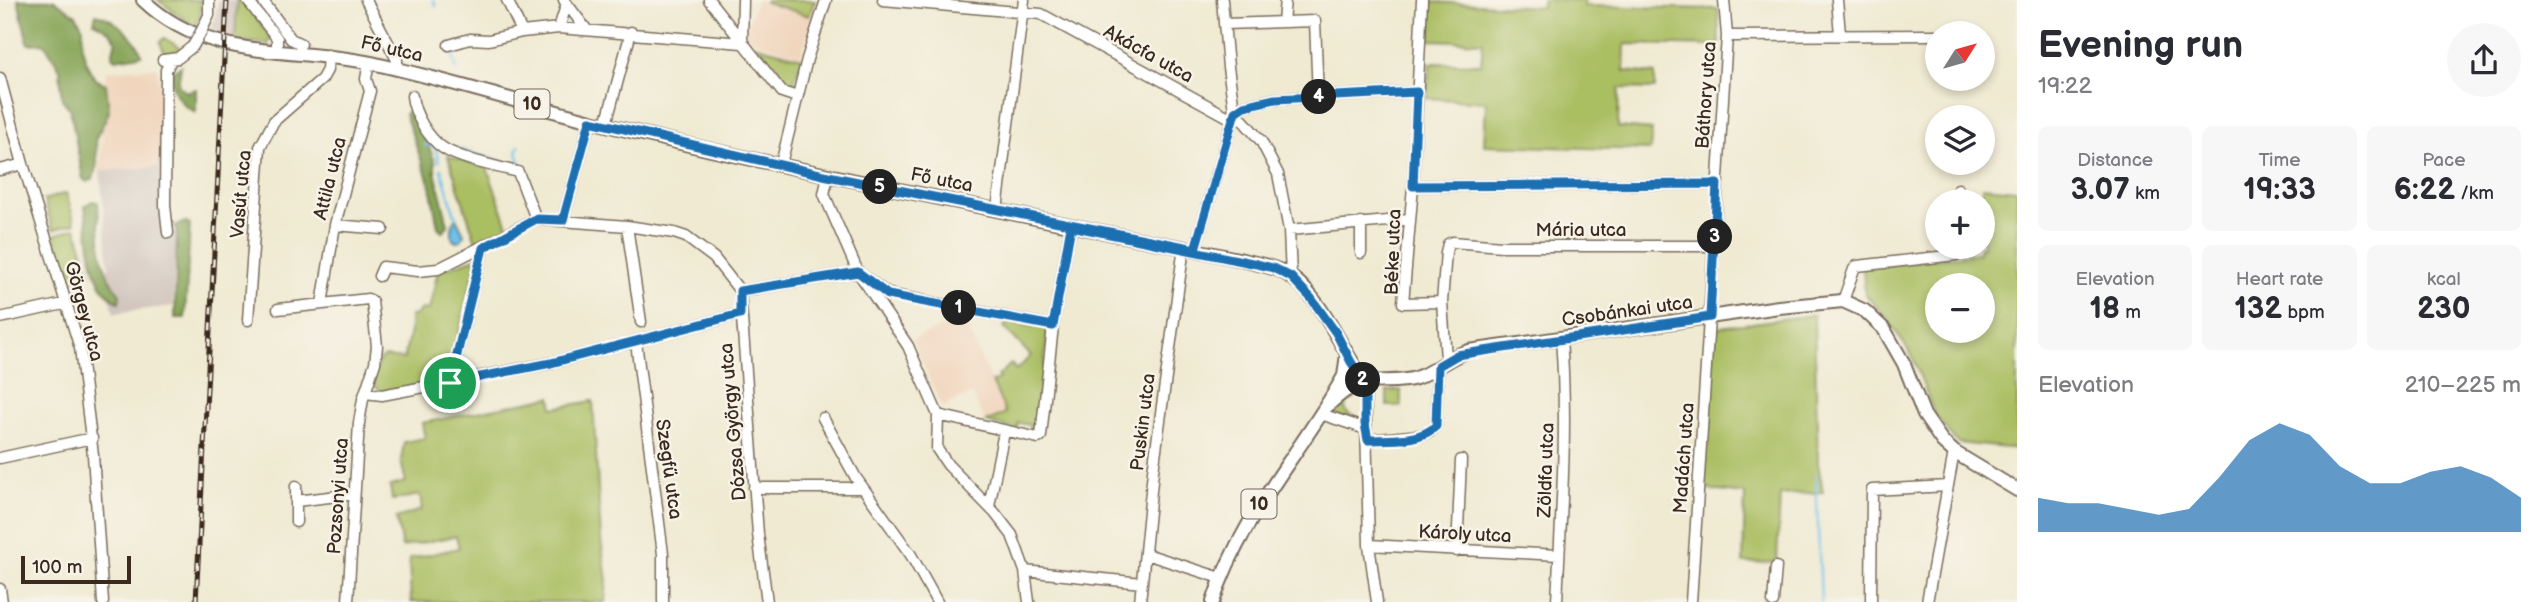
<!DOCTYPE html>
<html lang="en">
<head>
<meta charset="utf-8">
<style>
	:root { --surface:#fff; --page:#f7f7f7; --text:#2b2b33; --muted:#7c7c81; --accent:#1f6fb2 }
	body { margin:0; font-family:"Balsamiq Sans",sans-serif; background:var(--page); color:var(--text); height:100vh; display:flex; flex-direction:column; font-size:26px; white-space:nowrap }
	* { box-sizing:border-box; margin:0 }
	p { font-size:23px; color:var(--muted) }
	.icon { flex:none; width:38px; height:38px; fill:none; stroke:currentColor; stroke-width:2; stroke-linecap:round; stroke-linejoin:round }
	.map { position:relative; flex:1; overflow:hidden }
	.panel { display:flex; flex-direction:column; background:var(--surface); width:525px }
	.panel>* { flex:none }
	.needle { width:46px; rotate:53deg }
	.tools { position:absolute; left:1925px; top:21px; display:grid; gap:14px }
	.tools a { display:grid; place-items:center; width:70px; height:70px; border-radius:50%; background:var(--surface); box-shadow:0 4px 10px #0003; font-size:35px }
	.scale { position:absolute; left:21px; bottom:18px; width:110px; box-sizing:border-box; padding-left:7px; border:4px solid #3b2a1e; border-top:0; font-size:19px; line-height:24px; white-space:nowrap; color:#3b2a1e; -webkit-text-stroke:5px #f7f3e8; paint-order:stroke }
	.pin { position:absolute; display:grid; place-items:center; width:60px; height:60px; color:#fff; margin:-30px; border:4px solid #fff; border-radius:50%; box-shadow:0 2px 7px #0007 }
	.km { position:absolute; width:35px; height:35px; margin:-18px; border-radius:50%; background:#222; color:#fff; font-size:19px; line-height:35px; text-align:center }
	.round { display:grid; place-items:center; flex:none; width:74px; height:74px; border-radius:37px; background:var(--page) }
	.headline { display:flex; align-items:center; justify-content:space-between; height:119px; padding:0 21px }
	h1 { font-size:38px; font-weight:700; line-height:52px }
	.stats { display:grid; grid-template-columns:repeat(3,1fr); gap:10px; height:119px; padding:7px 21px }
	.stats div { display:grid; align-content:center; border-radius:10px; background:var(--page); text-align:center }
	.stats b { font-size:30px; font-weight:700 }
	.stats small { font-size:19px; font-weight:400 }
	.stats p { font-size:19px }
	.chart { height:196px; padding:14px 21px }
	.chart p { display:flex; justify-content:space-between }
	.chart svg { width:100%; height:126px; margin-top:7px; fill:var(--accent); opacity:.7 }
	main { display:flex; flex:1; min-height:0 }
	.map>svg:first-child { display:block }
	.built { fill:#f1d5bd }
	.industrial { fill:#cec1ba }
	.green { fill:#aabe62; stroke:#727440; stroke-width:2; fill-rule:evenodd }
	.forest { fill:#87a558; stroke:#61683b; stroke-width:2 }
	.water { fill:#6ec1ea; stroke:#547684; stroke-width:2 }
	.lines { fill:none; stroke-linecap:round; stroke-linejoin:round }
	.stream { stroke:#6ec1ea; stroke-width:2.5 }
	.minor-casing { stroke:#7a6d5d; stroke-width:13 }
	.major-casing { stroke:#7a6d5d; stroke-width:16 }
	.minor { stroke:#fff; stroke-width:10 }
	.major { stroke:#fff; stroke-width:12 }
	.rail-casing { stroke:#3b2a1e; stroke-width:5 }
	.rail { stroke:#f7f3e8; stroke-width:2.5; stroke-dasharray:8; stroke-linecap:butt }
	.minor-bridge-casing { stroke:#7a6d5d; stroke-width:13; stroke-linecap:butt }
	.minor-bridge { stroke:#fff; stroke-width:10 }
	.route-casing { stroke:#fff; stroke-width:14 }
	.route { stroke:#1f6fb2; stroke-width:9 }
	.labels { text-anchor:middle; stroke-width:5; stroke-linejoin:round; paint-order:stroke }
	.shield { fill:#f7f3e8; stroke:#73665b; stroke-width:2 }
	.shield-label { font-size:18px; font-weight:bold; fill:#3b2a1e }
	.street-label { font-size:19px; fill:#3b2a1e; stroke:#f7f3e8 }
</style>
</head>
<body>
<main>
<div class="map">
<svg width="2017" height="602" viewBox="0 0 2017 602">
	<rect width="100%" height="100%" fill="#f7f3e8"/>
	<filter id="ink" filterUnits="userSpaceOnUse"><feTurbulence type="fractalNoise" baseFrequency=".0143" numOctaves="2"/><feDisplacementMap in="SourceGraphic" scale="14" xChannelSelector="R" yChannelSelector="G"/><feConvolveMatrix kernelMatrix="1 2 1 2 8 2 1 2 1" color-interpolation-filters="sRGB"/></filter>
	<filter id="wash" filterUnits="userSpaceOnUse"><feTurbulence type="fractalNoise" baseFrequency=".00686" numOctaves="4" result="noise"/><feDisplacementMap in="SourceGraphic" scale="28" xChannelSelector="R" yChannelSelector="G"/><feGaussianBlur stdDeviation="1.57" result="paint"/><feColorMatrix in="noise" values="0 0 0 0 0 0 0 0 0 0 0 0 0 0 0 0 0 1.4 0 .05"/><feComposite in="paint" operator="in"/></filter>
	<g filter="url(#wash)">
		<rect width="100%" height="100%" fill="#f0ead2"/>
		<!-- built -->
		<path class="built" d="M756,0H818L801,56L744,38Z
			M157,67L161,90V167L100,171L106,71Z
			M963,318L1005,412L985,421L972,394L942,407L912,340Z"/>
		<!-- industrial -->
		<path class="industrial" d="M219,0H237L235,41L211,34Z
			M161,167L162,232H176L173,306L114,313L104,269L109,268L100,171Z"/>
		<!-- green -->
		<path class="green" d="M158,0H201L200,15L195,27Z
			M237,0H243L271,38L268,44L235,41Z
			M766,0H815L809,16L765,2Z
			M1542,0H1584V6L1718,9L1719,46L1625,44L1624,71L1655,74V89L1619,88L1618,127L1652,130L1650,150L1484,145L1486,102L1426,98L1430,63L1481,64L1483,42L1430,40L1431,2L1542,7Z
			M164,38L181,48L172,54L164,52L160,42Z
			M754,45L802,58L793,85L783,83Z
			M448,156L487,168L509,228L476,242Z
			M1982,187L2017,190V449L1957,443L1935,415L1912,356L1887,318L1865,294L1863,268L1979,253L1980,247H1983ZM1937,285H1983V331H1937Z
			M66,193L75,223L53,230L44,200Z
			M76,228L90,274L69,281L54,235Z
			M476,258L477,260L447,380L381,392L371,382L380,359L385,357L404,359L410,332V316L416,315L421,309L429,310L438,271Z
			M1814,315L1818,463L1823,492L1780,495L1777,562L1743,563L1745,494L1701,489L1712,328Z
			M1009,322L1048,329L1037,433L1029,432L1030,425L1018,423L1017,430L986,422L1006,413L992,382L999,379L998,376L1011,364L1016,370L1031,356L1004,327Z
			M1401,390V406H1387V391Z
			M1356,391L1355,398L1347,402L1345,409L1349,415L1359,418V423L1334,414L1341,399Z
			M551,397L553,408L593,401L601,540L607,580L605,602H411L409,559L459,548L456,536L402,547L396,518L422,510L420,495L392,500L390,486L406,482L401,461L404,442L425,438L422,423Z"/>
		<!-- forest -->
		<path class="forest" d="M18,0H54L76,15L83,28L82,46L87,65L95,79L106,84L109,112L96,138L97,164L93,179L87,182L83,179L70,109L62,99L60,69L44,43L28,44Z
			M96,14C113,17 137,38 142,55L115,59L112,56L116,40L109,31L94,22Z
			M181,66L178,85L186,92L196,89V112C181,106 169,89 172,72Z
			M409,111L416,115L435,162V172L448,225L443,232L438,227L430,185L405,114Z
			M92,201L98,202C100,233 97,270 120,294L119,302C88,288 90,236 85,206Z
			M185,222L190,225L185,318H175L177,232L175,226Z"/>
		<!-- water -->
		<path class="water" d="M456,218L464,234L462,239L457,242L453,240C451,232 451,225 456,218Z"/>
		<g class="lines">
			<!-- stream -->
			<path class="stream" d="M433,0L436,6
				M452,53L457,70
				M425,145L435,146L439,162
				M519,146L517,152L521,166
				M450,147L521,167L522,170
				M441,169L456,218
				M1816,475L1821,602"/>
		</g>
	</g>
	<g filter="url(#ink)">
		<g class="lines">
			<defs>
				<path id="minor" d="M247,0L277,38V53
					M262,0L291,39L301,44
					M366,0L397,60V69
					M507,0L522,32
					M564,0L586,29
					M709,0L782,92L797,97
					M883,0L1041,14L1232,119
					M1222,0L1228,67L1234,110L1261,141L1278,174L1289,230L1291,277
					M1422,0L1413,186L1403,303L1442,302
					M1837,0L1840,34
					M1283,22L1285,0
					M1224,24L1315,21L1318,97
					M559,28L566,6
					M202,30L209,15V0
					M1727,36L1937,35
					M742,42L743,0
					M449,45L470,39L489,40L522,32L559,28L742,43
					M163,60L178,58L193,46
					M0,78L23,164L80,348L93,455L103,602
					M412,96C414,114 428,138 443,148C459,159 498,167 518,172L536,219
					M606,124L631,32
					M781,164L807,59L826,0
					M0,170L23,164
					M828,176L824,194L858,272L908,346L938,415L937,449L948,465L995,513L1012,535L1025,571L1029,602
					M1413,186L1717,184
					M1958,201V189
					M997,210L1024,0
					M563,220L590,121
					M335,225L383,229
					M627,226L641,322
					M1289,230L1410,219
					M168,233L165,205L166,70L171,60
					M1195,249L1235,112L1244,106L1274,99L1417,92
					M1361,253V223
					M379,276L383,267L418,271L438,269L536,219L627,226L674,233L686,237L714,258L740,291L758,534L767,602
					M740,291L858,272L888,294L1053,326
					M1843,301L1854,269L1857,266L1956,255L1957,247
					M322,304L335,225L370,91L366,79L369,62
					M278,309L368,299L372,301L377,346L375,363L363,399L359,423L348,602
					M0,318L68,303
					M248,320L260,147L274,121L322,79L327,70L328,55
					M636,342L663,554V602
					M1446,359L1442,302L1446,252L1448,244L1452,242L1502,246H1715
					M1365,382L1369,545L1377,602
					M450,383L483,248
					M365,393L382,395L551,363L740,314
					M1321,414L1366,429
					M938,415L1038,438L1041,436L1053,326L1071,226
					M823,418L856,478L911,555L937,602
					M1368,440L1421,435L1429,432L1436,426L1438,366
					M0,458L92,438
					M296,486V522
					M754,488H863
					M296,501L354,494
					M989,506L1004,432
					M1369,545L1559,555
					M1457,551L1461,460
					M1146,554L1221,578
					M1025,571L1142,583
					M0,589L2,602
					M1140,602L1153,471L1184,247
					M1557,602C1561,514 1568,427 1561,339
					M1691,602L1727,36L1724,0
					M1773,602L1776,567
					M1871,602L1872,490L1948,486
					M1927,602L1954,452"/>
				<path id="major" d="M143,0C211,65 297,45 380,65C451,81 521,103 591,121C711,152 832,176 953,201C1020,215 1087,229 1154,242C1182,247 1210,253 1238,259C1253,263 1269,265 1283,272C1320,291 1341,350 1365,382
					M1325,408C1337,397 1349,385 1366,382C1383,380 1400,383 1416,378C1436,371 1447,357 1469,351L1779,307L1843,301L1865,311L1884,329L1904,364L1924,415L1942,441L1954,452L2017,490
					M1213,602C1240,517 1301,453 1344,376L1347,354"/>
			</defs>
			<!-- minor casing -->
			<use href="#minor" class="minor-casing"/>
			<!-- major casing -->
			<use href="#major" class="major-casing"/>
			<!-- minor -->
			<use href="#minor" class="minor"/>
			<!-- major -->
			<use href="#major" class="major"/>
			<defs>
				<path id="rail" d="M196,602L227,0"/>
			</defs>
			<!-- rail casing -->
			<use href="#rail" class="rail-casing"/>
			<!-- rail -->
			<use href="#rail" class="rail"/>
			<defs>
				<path id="minor-bridge" d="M193,46L202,30"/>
			</defs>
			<!-- minor-bridge casing -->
			<use href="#minor-bridge" class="minor-bridge-casing"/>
			<!-- minor-bridge -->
			<use href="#minor-bridge" class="minor-bridge"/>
		</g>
	</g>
	<g class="lines" filter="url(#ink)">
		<defs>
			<path id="route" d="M450,383L551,363L740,314V291L858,272L888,295L1053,326L1071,226L1257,264L1273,268L1291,277L1311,298L1336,333L1351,362L1365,382V424L1368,440C1389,439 1420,442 1436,426L1438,366L1457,355L1710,317L1717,184L1413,186L1417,92L1275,99L1244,106L1235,112L1195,249L828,176L590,121L563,220L536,219L483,248L450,383"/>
		</defs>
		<!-- route casing -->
		<use href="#route" class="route-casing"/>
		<!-- route -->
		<use href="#route" class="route"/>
	</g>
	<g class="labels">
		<!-- shield labels -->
		<g class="shield">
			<rect x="514.5" y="89.5" width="35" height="29" rx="5"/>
			<rect x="1241.5" y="489.5" width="35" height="29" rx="5"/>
		</g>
		<g class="shield-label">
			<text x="532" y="110">10</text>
			<text x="1259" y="510">10</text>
		</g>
		<!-- street labels -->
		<g class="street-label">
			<text transform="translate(392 48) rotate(13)" y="7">Fő utca</text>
			<text transform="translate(1149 53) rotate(29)" y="7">Akácfa utca</text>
			<text transform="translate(1705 95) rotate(-86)" y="7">Báthory utca</text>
			<text transform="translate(329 178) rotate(-76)" y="7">Attila utca</text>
			<text transform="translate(942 179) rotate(11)" y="7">Fő utca</text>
			<text transform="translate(240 194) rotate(-85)" y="7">Vasút utca</text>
			<text x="1581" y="236">Mária utca</text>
			<text transform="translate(1392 252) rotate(-88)" y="7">Béke utca</text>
			<text transform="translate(1627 310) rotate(-8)" y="7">Csobánkai utca</text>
			<text transform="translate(85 311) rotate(75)" y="7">Görgey utca</text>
			<text transform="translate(732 422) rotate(-95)" y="7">Dózsa György utca</text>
			<text transform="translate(1142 422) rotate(-83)" y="7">Puskin utca</text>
			<text transform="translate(1683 458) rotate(-86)" y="7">Madách utca</text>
			<text transform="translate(670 469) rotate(82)" y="7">Szegfű utca</text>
			<text transform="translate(1545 470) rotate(-88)" y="7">Zöldfa utca</text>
			<text transform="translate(337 496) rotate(-86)" y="7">Pozsonyi utca</text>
			<text transform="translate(1465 533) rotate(3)" y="7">Károly utca</text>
		</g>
	</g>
</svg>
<div class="tools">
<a><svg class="needle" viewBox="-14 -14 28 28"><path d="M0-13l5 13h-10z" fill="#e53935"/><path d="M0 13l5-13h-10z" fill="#7c7c81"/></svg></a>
<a><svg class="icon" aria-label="layers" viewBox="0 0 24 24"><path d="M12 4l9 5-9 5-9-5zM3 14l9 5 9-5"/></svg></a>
<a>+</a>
<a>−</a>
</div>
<div class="scale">100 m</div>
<div class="pin" style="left:450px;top:383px;background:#1e9e55"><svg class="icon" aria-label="arrive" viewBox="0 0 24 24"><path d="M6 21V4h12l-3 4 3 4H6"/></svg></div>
<b class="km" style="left:959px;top:308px">1</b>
<b class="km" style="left:1363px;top:380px">2</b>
<b class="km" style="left:1715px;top:237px">3</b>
<b class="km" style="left:1319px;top:97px">4</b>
<b class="km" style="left:880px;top:187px">5</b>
</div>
<section class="panel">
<div class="headline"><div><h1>Evening run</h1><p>19:22</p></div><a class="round"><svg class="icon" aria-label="share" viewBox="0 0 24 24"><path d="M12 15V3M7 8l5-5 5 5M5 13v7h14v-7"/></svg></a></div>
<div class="stats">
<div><p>Distance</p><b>3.07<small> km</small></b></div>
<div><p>Time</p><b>19:33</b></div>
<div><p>Pace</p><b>6:22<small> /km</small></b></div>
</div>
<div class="stats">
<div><p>Elevation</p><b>18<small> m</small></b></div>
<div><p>Heart rate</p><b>132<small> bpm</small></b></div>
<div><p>kcal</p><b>230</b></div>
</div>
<div class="chart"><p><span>Elevation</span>210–225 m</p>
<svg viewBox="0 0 160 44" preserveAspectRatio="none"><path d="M0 44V32L10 34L20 34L30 36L40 38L50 36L60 25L70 12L80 6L90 10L100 21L110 27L120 27L130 23L140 21L150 25L160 32V44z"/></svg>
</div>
</section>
</main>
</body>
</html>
